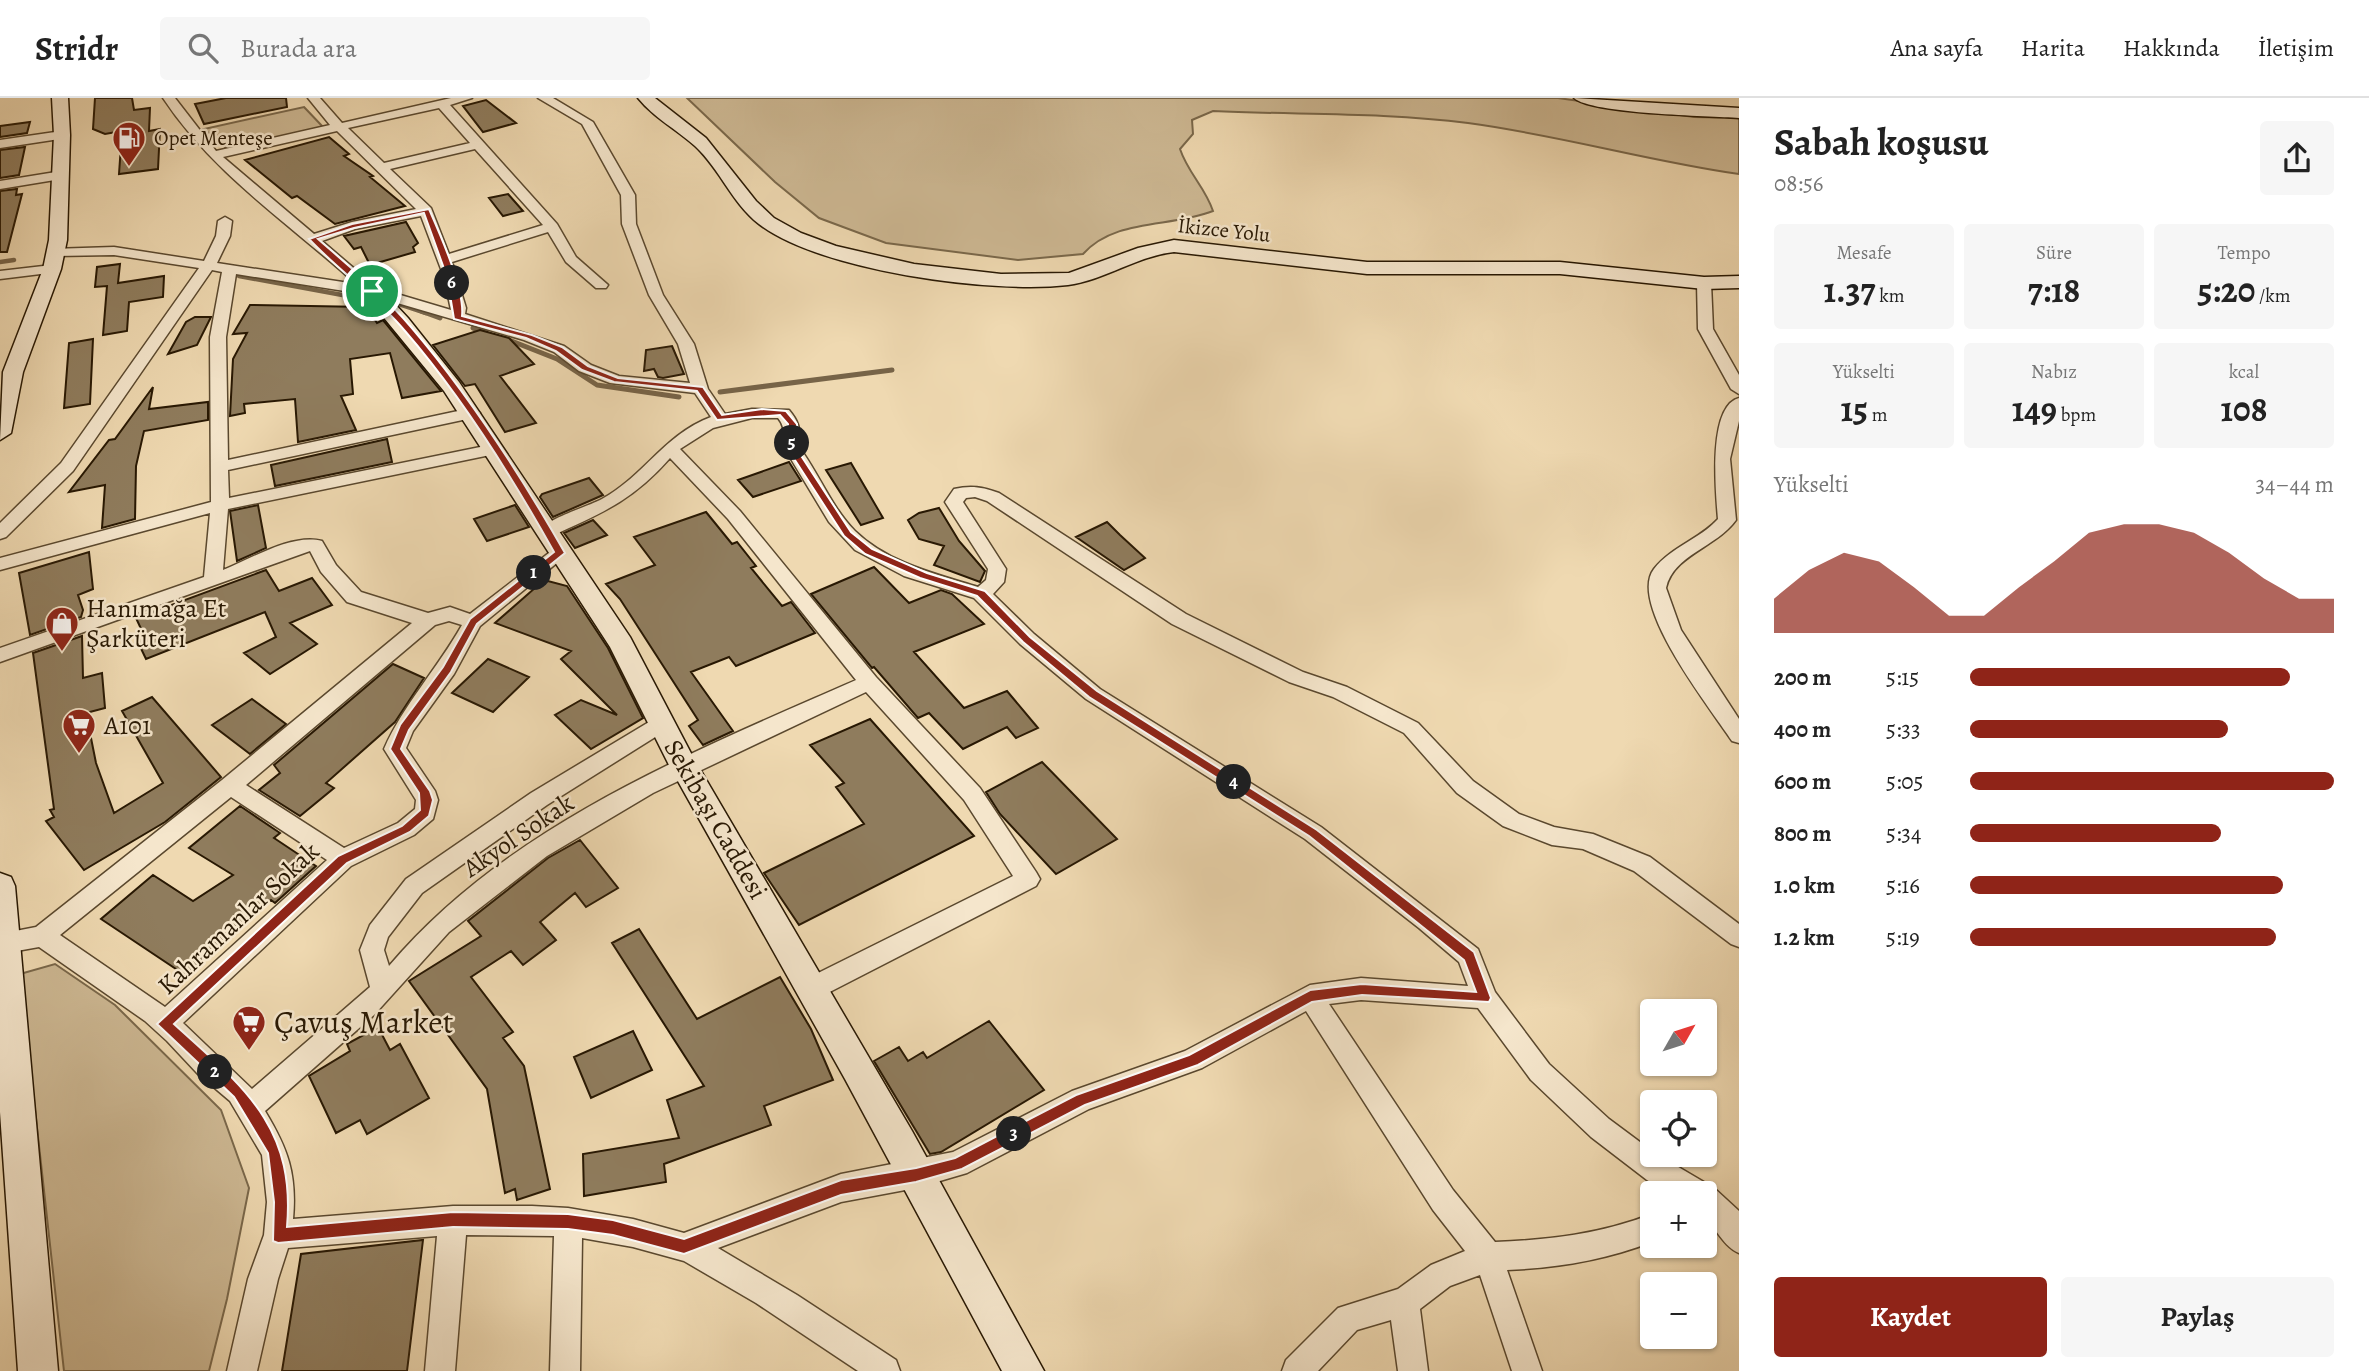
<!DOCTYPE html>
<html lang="tr">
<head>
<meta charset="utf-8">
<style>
	:root { --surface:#fff; --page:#f6f6f6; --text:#222; --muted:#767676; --line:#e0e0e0; --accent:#8f2418 }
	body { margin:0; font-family:Alegreya,serif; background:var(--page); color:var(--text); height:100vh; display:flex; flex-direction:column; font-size:26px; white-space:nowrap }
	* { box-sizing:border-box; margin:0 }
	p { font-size:23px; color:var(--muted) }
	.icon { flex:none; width:38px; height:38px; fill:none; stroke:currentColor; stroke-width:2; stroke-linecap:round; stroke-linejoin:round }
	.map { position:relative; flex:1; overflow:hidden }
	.sheet { display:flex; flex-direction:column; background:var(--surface); width:630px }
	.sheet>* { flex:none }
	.needle { width:46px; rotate:51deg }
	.fabs { position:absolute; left:1640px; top:901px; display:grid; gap:14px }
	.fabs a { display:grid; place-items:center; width:77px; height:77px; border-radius:7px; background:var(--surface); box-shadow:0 2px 5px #0004; font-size:35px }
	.pin { position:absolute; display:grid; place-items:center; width:60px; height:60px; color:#fff; margin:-30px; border:4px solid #fff; border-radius:50%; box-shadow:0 2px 7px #0007 }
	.km { position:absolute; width:35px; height:35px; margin:-18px; border-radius:50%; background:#222; color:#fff; font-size:19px; line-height:35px; text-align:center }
	.round { display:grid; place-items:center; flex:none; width:74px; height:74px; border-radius:7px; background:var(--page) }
	.overview { display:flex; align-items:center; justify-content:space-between; height:119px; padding:0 35px }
	h1 { font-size:38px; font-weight:600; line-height:52px }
	.figures { display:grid; grid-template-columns:repeat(3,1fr); gap:10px; height:119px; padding:7px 35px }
	.figures div { display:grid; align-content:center; border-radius:7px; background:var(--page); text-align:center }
	.figures b { font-size:35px; font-weight:600 }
	.figures small { font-size:19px; font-weight:400 }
	.figures p { font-size:19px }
	.chart { height:196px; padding:14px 35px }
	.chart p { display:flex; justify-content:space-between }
	.chart svg { width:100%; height:126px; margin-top:7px; fill:var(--accent); opacity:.7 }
	.action { display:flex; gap:14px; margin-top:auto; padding:14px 35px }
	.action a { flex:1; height:80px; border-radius:7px; background:var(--accent); color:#fff; font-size:28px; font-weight:600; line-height:80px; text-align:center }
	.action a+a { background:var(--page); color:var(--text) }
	ul { padding:0 35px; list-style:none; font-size:23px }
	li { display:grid; grid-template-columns:112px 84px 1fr; align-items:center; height:52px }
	li i { height:18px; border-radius:9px; background:var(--accent) }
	header { display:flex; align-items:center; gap:42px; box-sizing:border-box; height:98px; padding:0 35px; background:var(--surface); border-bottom:2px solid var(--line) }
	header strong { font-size:33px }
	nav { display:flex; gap:38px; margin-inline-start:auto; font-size:24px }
	.search { width:490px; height:63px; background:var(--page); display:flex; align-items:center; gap:18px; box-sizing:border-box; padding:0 24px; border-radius:7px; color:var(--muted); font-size:26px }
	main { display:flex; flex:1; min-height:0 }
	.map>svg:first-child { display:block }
	.green { fill:#cdb893; stroke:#7a684b; stroke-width:2 }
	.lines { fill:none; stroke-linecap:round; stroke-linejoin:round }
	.stream-far1 { stroke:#776448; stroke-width:4.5 }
	.stream { stroke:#776448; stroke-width:5 }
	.building { fill:#8f7c5d; stroke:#281803; stroke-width:2 }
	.street-casing { stroke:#5a482e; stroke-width:3 }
	.secondary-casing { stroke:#281803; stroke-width:3 }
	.street { fill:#f5e6cc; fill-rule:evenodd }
	.secondary { fill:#f5e6cc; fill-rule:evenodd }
	.route { fill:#8f2418; stroke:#fff; stroke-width:2; fill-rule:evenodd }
	.labels { text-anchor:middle; stroke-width:5; stroke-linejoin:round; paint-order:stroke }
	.far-poi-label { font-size:21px; fill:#281803; stroke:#f5e6cc; text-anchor:start }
	.far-street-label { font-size:21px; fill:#281803; stroke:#f5e6cc }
	.poi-label { font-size:26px; fill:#281803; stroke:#f5e6cc; text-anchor:start }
	.street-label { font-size:26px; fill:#281803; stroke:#f5e6cc }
	.near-poi-label { font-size:32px; fill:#281803; stroke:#f5e6cc; text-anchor:start }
</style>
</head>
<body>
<header>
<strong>Stridr</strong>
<div class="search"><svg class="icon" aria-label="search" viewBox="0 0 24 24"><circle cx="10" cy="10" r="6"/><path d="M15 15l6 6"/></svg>Burada ara</div>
<nav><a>Ana sayfa</a><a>Harita</a><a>Hakkında</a><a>İletişim</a></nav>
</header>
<main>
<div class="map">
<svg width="1739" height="1273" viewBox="0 0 1739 1273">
	<rect width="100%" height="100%" fill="#efd9b1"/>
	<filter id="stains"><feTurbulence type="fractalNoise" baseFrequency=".00286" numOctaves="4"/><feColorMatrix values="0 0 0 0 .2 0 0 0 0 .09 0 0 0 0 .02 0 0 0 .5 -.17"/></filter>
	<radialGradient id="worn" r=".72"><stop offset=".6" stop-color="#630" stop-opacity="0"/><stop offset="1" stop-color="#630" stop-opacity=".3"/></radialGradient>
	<!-- green -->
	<path class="green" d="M687,0H1558L1694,19L1739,20V76C1648,63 1559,37 1468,25C1384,14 1298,17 1213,13L1192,22L1193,36L1180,51C1188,75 1205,89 1213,113C1170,130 1115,120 1083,156L1018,162L886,145L819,120L775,84Z
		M304,9L323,29L227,51L204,31Z
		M55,866L115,907L221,1012L249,1090L227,1201L209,1273H64L20,876Z"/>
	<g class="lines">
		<!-- stream-far1 -->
		<path class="stream-far1" d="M0,164L14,162
			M239,178L364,201
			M399,206L426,215"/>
		<!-- stream -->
		<path class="stream" d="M421,213L440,220
			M473,230L486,234
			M504,240L557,261L597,287L679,299
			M720,294L892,272"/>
	</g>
	<!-- building -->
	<path class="building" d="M95,0H132L134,12L150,10L149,33L160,31L158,71L119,76L122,33L105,36L93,31Z
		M226,0H286L287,9L204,26L195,6Z
		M486,2L516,25L483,34L463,8Z
		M30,24L27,35L0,39V28Z
		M329,39L349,56L344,58L373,78L370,79L405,108L335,126L297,98L292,100L245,62Z
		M25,49L19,77L0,80V52Z
		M17,91L16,97L22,96L7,154H0V93Z
		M508,96L523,113L503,118L489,100Z
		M406,124L418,145L413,149L415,154L370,167L361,149L354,151L344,138Z
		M120,166L118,185L164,178L163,199L129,204L127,233L103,237L107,188L95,189L97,169Z
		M250,207L366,209L377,225L383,222L441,293L402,300L390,255L350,261L353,296L341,298L356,332L298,344L295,301L244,306L245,315L230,318L233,261L247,235L233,236Z
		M195,219H211L197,247L168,256L186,224Z
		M480,232L509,240L534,266L500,278L536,325L505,334L475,286L465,288L433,247Z
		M93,241L90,306L64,310L69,245Z
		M672,248L684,276L663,280L658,279L654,271L644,273L646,252Z
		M153,289L149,311L208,304V322L144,333L136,368L135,421L102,430L105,387L69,394L109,342L115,341Z
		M387,341L392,364L275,388L271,367Z
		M789,364L801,383L753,399L738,382Z
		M851,365L883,420L861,427L826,372Z
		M589,380L603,397L553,419L540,399L542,396Z
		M258,407L266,450L237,463L230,413Z
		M515,407L529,429L487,443L474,421Z
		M939,410L959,443L985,473L980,484L934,467L944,448L919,441L908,422L919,415Z
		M706,414L732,446L737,444L756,468L751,470L782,508L791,504L815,535L736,568L729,559L691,574L733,633L703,647L689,628L698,622L620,501L606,486L655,467L634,439Z
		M593,422L607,437L575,450L564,435Z
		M1107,424L1120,437L1145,460L1124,472L1076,439Z
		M89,454L93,491L78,497L83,512L81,519L30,537L19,475Z
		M874,469L909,505L941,492L952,496L984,526L914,554L964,610L1007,593L1038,630L1016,640L1007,629L963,651L929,615L918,620L874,569L872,570L811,496Z
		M266,472L279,493L312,480L332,507L290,525L317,546L270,576L244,555L276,539L265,514L146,561L135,538L143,535L136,520Z
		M544,482L567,488L608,550L643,620L591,651L555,617L581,602L617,617L561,561L571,553L495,525Z
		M82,538L83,580L102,575L105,610L86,615L96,665L114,715L163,685L122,613L152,599L221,679L165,724L84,772L46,723L54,719L50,712L54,711L33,555Z
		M488,561L529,579L493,614L452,595Z
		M393,566L424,580L395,624L326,685L334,690L300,718L259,692L280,675L274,667Z
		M252,601L286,626L250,656L212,627Z
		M870,621L974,738L799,827L764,775L864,726L836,689L844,685L810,647Z
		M1042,664L1117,741L1056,776L1000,716L986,694Z
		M240,708L280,735L274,740L316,768L275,805L271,802L185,877L101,821L153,777L193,803L233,777L189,750Z
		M580,742L618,790L586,809L575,795L540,824L556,842L523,867L511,853L471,879L513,934L503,940L524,968L550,1091L517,1102L515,1091L505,1095L487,991L409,883L481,838L468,823L548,760Z
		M639,831L697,921L780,879L811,931L833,982L764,1008L771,1027L664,1066L666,1084L584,1098L583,1056L679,1040L667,1002L704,988L612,845Z
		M989,923L1044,992L941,1054L930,1056L874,963L899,949L908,963L923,954L927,960Z
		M378,929L390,952L400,946L429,1000L367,1036L360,1022L336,1035L309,978L350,953L347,946Z
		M633,933L652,972L591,1000L574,959Z
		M423,1142L407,1273H282L301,1156Z"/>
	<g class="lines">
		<defs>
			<path id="street" d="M163,0H175L216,53L330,27L308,0H320L342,25L451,0H472L450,7L557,126L576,159L608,187L606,190H596L566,164L548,134L452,164L466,210L465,216L564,248L591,267L619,278L690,285L678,246L649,197L622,126L621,97L582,26L538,0H553L593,24L635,97L636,126L663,197L694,246L708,291L725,316L752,311L789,312C805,331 796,336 804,356C821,381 834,412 855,433C888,465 936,476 978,489L986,482L988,471L945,404L954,391C971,387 983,389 999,395L1186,516L1303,574L1347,589L1418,625L1473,683L1519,716L1554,729L1593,736L1650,759L1739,826V849L1731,846L1634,773L1583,751L1552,747L1503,728L1457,695L1404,635L1333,599L1289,584L1172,526L987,403L975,399L966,400L963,404L1006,471L1004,484L993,496L1034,536L1100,591L1321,729L1478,851L1495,894L1549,966L1609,1021L1652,1053V1057H1658L1714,1090L1739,1113V1155C1724,1149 1717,1131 1704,1119V1096H1670L1647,1082L1591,1039L1531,982L1478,910L1361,902L1329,906L1453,1092L1495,1144C1549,1142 1601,1136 1652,1116V1144C1605,1162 1557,1170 1507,1172L1542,1273H1512L1480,1177L1450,1188L1420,1211L1428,1273H1398L1391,1222L1357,1232L1318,1273H1282L1286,1262L1338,1210L1398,1191L1431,1167L1465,1153L1433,1112L1306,913L1202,970L1089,1011L967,1075L916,1090L841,1104L718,1150L797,1197L896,1262L900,1273H858L756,1205L684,1163L633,1149L582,1140L580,1273H550L554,1138L466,1137L455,1273H425L437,1138L288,1150L278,1181L257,1273H227L248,1181L264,1137L267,1104L262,1057L230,1003L197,975L167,943L145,923L39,849L0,856V836L36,829L222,682L412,525L347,504L321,474L310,453L0,564V550L204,479L210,415L0,472V460L211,404L210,239L222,174L212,172L73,373L6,439L0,441V425L61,365L199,170L114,157L56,158L49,154L51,151L114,149L204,163L216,138L218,123L225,119L232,123L230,138L217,165L356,186C289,125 214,77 163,0ZM439,10L470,45L384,65L348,30ZM337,33L416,111L352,124L314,136L223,59ZM475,51L543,127L449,156L431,110L390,71ZM421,118L444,179L451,212L377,190L322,143L355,131ZM236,176L370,197L524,242L554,254L579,273L610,285L695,295L711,319C665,336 644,378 602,401C587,409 548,420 539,433L548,439L554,437C604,414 633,402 670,360L728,421L856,582C691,655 508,727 389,868L384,852L388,839L422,795L547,707L668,631L671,626L668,621H654L531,695L406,781L370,827L360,852L370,889L252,991L183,925L351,768L414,737L433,721L438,702L435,693L406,650L413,633L454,576L480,528L569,455L566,451H554L470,516L450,509L428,515L361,494L336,467L322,443C292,435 251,461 223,472L228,411L495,356L503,351L495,346L229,400L228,372L472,320L480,315L472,310L228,362L226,239ZM752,320H778C787,330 783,344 788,356L829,424L855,452L904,478L974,500L1020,546L1086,601L1305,741L1419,830L1459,864L1468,888L1361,880L1310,887L1185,953L1072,993L953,1054L841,1076L684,1135L633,1121L568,1110L532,1108H453L293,1121C297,1076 288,1051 265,1013L374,917L449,834L547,758L653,695L866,594L964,702L1013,778L802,883L799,891L802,899L811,902L820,899L1036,788L1040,781L1036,774L980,690L876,579L740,413L680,351L713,330ZM449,523L462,527C438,570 403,607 384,651L416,702L415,711L398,725L344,750L246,687L435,527ZM231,699L327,762L165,909L60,837Z
				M62,33L66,34V40L0,50V42Z
				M62,73L68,77L67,80L0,91V83Z
				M52,167L59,171L57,174L0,181V173Z
				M1704,181L1711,185L1713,231L1739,277V296L1731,291L1698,231L1697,185Z
				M1739,300V323L1730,361L1736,422C1717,449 1673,457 1666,490L1681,532L1739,621V645L1732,643C1711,611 1627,506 1654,471C1671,449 1700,441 1718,421C1716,397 1707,308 1739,300Z"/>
			<path id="secondary" d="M52,0H68L70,37L67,142L61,171L23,274L11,335L0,342L3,274L43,171L49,142L54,37Z
				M638,0H655L706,40L756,103L774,120L801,135L836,148L914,166L1001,176L1069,175L1138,150L1174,142L1367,164H1560L1704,179L1739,178V190L1704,191L1560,176H1367L1174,154C1137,158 1105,182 1068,187C992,196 820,173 759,126C732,105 720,71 695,48C676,31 654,20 638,0Z
				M1574,0L1739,10V20C1710,18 1591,16 1574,0Z
				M372,187L379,189L408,220L459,284L630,539L694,661L912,1033L1044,1273H1002L845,981L670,669L610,549L444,293L362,193Z
				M0,775L11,779L15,788L58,1273H18L0,1014Z"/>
		</defs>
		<!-- street casing -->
		<use href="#street" class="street-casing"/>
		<!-- secondary casing -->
		<use href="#secondary" class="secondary-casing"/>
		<!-- street -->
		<use href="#street" class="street"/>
		<!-- secondary -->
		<use href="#secondary" class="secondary"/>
	</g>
	<!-- route -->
	<path class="route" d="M429,111C440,136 465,192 462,218L532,237L562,249L588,268L618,280L703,289L722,317L762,311L786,313L797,326L796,346L800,356L851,434L872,451L927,475L985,493L1030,539L1097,593L1317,732L1474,854L1491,900L1489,904L1362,897L1312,904L1198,967L1085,1007L962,1071L916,1084L841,1097L684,1156L613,1137L568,1131L453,1129L278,1145L273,1143L274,1104L268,1055L234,999L157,926L338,758L402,728L420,712L419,695L390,651L400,627L443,569L470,521L554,454C511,377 463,300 405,233C376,198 339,173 309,141L352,126ZM424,115L447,179L454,221L526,240L556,253L582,272L614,284L697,293L717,322L780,317L788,326L787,346L791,356L844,438L865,456L920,480L977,498L1023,544L1089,599L1309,738L1464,862L1476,894L1362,886L1310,892L1189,957L1076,997L955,1060L916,1070L841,1082L684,1141L613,1122L568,1116L453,1114L287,1129C296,1027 242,988 174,926L347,765L410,734L429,718L433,702L430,693L401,651L409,632L451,574L477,526L565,455C520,376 470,298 411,229C384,197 350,169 318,141L354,130Z"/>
	<!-- icons -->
	<defs>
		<symbol id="fuel-pin" viewBox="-11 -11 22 30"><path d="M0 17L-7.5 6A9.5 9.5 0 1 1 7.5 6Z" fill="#8f2418" stroke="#f5e6cc"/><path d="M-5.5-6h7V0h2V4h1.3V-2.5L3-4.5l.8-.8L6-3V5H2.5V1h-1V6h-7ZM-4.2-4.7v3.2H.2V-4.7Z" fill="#fff"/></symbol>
		<symbol id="shop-pin" viewBox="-11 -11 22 30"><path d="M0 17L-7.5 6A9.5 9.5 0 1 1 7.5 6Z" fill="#8f2418" stroke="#f5e6cc"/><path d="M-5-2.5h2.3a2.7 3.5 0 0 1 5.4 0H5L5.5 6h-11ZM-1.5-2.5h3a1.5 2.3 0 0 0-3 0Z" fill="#fff"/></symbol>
		<symbol id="supermarket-pin" viewBox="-11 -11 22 30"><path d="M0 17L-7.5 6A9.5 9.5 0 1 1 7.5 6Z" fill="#8f2418" stroke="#f5e6cc"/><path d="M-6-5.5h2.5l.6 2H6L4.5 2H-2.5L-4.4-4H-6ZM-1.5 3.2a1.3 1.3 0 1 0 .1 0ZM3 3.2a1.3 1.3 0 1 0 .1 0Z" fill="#fff"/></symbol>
	</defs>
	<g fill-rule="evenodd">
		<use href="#fuel-pin" x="110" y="21" width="38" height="52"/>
		<use href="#shop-pin" x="43" y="506" width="38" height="52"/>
		<use href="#supermarket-pin" x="60" y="608" width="38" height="52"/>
		<use href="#supermarket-pin" x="230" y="905" width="38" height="52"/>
	</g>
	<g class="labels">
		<!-- far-poi labels -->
		<g class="far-poi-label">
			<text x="154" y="47">Opet Menteşe</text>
		</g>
		<!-- far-street labels -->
		<g class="far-street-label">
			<text transform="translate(1224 132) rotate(6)" y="7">İkizce Yolu</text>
		</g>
		<!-- poi labels -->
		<g class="poi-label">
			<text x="86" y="519">Hanımağa Et<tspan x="86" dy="30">Şarküteri</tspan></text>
			<text x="104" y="636">A101</text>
		</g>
		<!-- street labels -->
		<g class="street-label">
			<text transform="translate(716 721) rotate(60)" y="9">Sekibaşı Caddesi</text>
			<text transform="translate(518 737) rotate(-34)" y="9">Akyol Sokak</text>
			<text transform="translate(238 820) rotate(-43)" y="9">Kahramanlar Sokak</text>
		</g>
		<!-- near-poi labels -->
		<g class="near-poi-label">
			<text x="274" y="935">Çavuş Market</text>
		</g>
	</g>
	<rect width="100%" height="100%" filter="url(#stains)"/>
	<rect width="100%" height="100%" fill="url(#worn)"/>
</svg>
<div class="fabs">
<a><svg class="needle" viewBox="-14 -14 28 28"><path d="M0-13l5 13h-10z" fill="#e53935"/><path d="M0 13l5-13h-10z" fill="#767676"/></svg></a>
<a><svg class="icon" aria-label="locate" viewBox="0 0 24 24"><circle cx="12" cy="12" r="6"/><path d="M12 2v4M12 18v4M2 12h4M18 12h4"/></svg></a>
<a>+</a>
<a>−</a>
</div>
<div class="pin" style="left:372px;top:193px;background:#1e9e55"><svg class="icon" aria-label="arrive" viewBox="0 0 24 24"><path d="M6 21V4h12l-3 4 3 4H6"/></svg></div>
<b class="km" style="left:534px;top:475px">1</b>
<b class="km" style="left:215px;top:974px">2</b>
<b class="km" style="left:1014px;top:1036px">3</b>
<b class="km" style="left:1234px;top:684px">4</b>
<b class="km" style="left:792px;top:345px">5</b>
<b class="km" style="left:452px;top:185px">6</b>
</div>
<section class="sheet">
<div class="overview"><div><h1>Sabah koşusu</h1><p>08:56</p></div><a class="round"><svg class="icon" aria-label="share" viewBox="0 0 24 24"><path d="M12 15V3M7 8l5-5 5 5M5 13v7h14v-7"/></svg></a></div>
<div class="figures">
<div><p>Mesafe</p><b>1.37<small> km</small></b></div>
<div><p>Süre</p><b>7:18</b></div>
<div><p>Tempo</p><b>5:20<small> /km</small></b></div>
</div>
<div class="figures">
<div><p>Yükselti</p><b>15<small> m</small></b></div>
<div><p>Nabız</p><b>149<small> bpm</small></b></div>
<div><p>kcal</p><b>108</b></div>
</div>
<div class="chart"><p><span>Yükselti</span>34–44 m</p>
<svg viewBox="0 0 160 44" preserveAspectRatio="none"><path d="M0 44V32L10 22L20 16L30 19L40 28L50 38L60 38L70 28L80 19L90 9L100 6L110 6L120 9L130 16L140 25L150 32L160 32V44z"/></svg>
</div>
<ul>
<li><b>200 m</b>5:15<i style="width:88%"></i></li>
<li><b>400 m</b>5:33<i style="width:71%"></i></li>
<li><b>600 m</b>5:05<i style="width:100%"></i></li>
<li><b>800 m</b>5:34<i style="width:69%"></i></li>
<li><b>1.0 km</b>5:16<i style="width:86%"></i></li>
<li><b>1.2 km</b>5:19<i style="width:84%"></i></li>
</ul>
<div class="action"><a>Kaydet</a><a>Paylaş</a></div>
</section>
</main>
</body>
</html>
